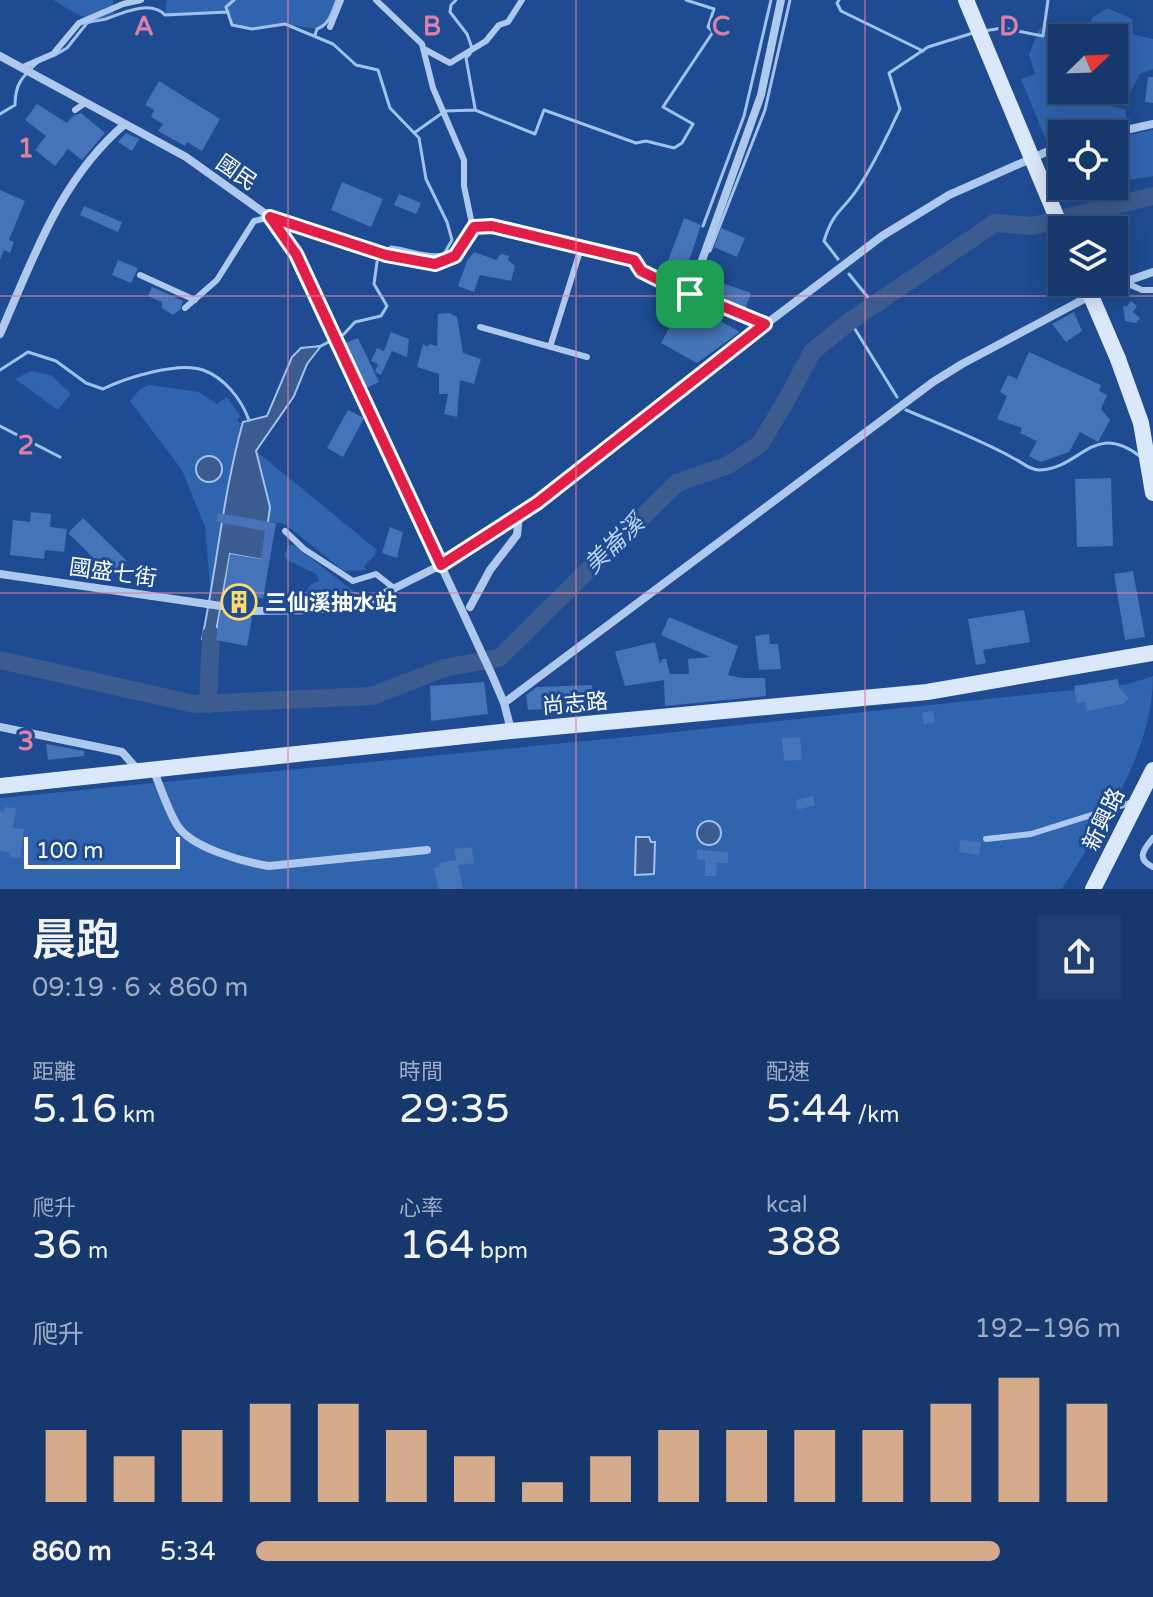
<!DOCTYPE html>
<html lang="zh-TW">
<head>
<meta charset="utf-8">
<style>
	:root { --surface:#16386d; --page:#1f3f72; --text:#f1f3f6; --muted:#9eacc2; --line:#355280; --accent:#d6ab8b }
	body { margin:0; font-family:"Varela Round","Noto Sans TC",sans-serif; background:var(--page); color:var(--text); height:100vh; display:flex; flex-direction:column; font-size:30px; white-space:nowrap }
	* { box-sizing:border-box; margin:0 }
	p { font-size:26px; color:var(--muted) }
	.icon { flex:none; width:44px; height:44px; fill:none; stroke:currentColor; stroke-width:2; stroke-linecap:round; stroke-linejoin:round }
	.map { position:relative; height:889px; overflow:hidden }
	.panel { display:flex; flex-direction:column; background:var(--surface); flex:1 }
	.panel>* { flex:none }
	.needle { width:52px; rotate:67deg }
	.fabs { position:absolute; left:1048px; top:24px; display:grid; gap:16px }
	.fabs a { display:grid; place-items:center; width:80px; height:80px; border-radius:0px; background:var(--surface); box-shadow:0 4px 20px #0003,0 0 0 2px var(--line); font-size:40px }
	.scale { position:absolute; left:24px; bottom:20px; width:156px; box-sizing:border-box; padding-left:8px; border:4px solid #fff; border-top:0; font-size:22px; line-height:28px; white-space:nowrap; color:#fff; -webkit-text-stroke:6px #1e4b91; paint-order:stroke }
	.pin { position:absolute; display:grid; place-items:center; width:68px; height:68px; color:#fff; margin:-34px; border-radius:16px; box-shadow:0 4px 12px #0006 }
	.round { display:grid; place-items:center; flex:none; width:84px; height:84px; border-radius:0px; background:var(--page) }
	.head { display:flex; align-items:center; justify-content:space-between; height:136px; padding:0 32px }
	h1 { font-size:44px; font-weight:600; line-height:60px }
	.metrics { display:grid; grid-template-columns:repeat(3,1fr); gap:12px; height:136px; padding:8px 32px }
	.metrics div { display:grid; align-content:center }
	.metrics b { font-size:40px; font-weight:600 }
	.metrics small { font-size:22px; font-weight:400 }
	.metrics p { font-size:22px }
	.chart { height:224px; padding:16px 32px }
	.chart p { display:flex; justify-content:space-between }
	.chart svg { width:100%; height:144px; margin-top:8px; stroke:var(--accent); stroke-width:6 }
	ul { padding:0 32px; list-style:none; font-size:26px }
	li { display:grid; grid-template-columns:128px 96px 1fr; align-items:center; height:60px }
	li i { height:20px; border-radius:10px; background:var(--accent) }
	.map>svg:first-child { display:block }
	.green { fill:#3164ae }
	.water { fill:#3c5c8f; stroke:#a1c2ef; stroke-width:2 }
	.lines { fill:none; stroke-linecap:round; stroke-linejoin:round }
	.stream { stroke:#a1c2ef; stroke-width:3 }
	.river { stroke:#3c5c8f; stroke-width:18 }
	.building { fill:#4674b8 }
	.street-tunnel { stroke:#4066a2; stroke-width:8; stroke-dasharray:8 4; stroke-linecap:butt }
	.lane { stroke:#aec8ee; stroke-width:6 }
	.street { stroke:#aec8ee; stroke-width:8 }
	.secondary { stroke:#dbe7fa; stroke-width:16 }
	.secondary-bridge { stroke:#dbe7fa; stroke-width:16 }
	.route-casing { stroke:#fff; stroke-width:16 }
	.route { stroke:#e11d48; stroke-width:10 }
	.grid { fill:none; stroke:#dd80a5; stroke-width:2; stroke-opacity:0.55 }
	.labels { text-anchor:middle; stroke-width:6; stroke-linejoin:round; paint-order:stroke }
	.street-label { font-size:22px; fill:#fff; stroke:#1e4b91 }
	.poi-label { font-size:22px; font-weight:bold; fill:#fff; stroke:#1e4b91; text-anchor:start }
	.water-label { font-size:24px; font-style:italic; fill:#bad2f4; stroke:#1e4b91 }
	.grid-label { font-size:26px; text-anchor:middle; font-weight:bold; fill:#dd80a5; stroke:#1e4b91; stroke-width:6; stroke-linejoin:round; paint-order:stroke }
</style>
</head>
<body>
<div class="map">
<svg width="1153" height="889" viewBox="0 0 1153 889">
	<rect width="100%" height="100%" fill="#1e4b91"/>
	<!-- green -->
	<path class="green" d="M53,0H113L114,14C91,27 74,12 53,0Z
		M167,0H337L329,19L317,29L285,24L252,29L232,25L227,12L165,15Z
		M1108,8L1132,19L1133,34L1153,39V69L1140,74L1126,101L1097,90H1114V38H1102L1103,34C1093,30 1073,34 1063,38C1055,41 1052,52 1049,60L1062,64L1063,97L1125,109L1127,121L1062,134V137L1047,142L1021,79L1035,74L1029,55L1039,29L1054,26L1061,35L1090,26L1092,18Z
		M1153,130V176L1128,180L1114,177V138Z
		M31,371L51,375L71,394L58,410L15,379Z
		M149,385L199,392L217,404L227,397L241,417L237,419L239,423L243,422L234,453L225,514L217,513L216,522L223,524L211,598L205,527L182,470L130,401L140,389Z
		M256,451L376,549L375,555L364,566L366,570L344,571L285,524L268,521L270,507Z
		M289,545H294L356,593L373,589C340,601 306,602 271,606L272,600C283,593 292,594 305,596L310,585L319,581L316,574L287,560L284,555Z
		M1153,676C1153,753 1101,826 1062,889H0V798L637,736L1129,684Z"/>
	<!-- water -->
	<path class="water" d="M321,346L307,364L294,396L256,451L270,507L263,560L230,554L214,643L202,639C217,567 223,493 243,422L267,416L292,357L301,348Z
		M196 469a13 13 0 1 1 26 0a13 13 0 1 1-26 0Z
		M697 833a12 12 0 1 1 24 0a12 12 0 1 1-24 0Z
		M636,837H649L651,842H655L654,874L635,875Z"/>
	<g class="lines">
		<!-- stream -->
		<path class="stream" d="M234,0L226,7L232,25L252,29L285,24L333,44L356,65L378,70L390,108L419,138L426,179L447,222L452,240L444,254C426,257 409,249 391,247L385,251
			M456,0L451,5L450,12L467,34L472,48
			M839,0L837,3L841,11L923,51
			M984,31L1002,28L1043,36L1048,0
			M315,35L317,29C330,24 332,12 337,0
			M470,54L466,58L475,108
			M55,55L67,48L87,23C93,20 99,21 106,19C124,12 151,0 165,15L228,12
			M0,114L15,105C15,84 22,77 37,63
			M414,133L445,111L475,110L535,134L544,110L636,143L646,141L674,148L682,143L693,124L663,107L713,32L708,27L714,9L686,0
			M703,226L744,116L771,0
			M710,251L765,110L790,0
			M838,259L824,241C833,211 843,211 858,188C875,163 887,136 900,109L889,73L928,47L973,33
			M849,274L875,306
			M850,321L897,397
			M319,347L344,334L355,322L381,316L387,306L374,284L377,262
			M0,370L28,352L56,361L86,383L103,389C125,378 179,361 203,370C225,378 241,399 249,420
			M906,410C941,425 979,439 1013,458C1022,462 1031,471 1040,470C1082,468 1093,420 1141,457
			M0,426L60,457"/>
		<!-- river -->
		<path class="river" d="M0,660L194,704L372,696L444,668L499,658L677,483L728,465L760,444L787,399L812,352L850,321L995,223L1033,226L1153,196
			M208,704L211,635"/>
	</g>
	<!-- building -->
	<path class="building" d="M1148,77H1153V103L1145,102Z
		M159,81L220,119L202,151L187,142L185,146L158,131L163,124L151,117L154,110L145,105Z
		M37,104L67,123L73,116L81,113L105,133L82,160L68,149L55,166L35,150L46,136L25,120Z
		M126,133L139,139L132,151L118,142Z
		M342,182L383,199L371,227L331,210Z
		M0,190L25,201L9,240L14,242L10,253L4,250L0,260Z
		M399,194L421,203L416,214L394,205Z
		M84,206L122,222L118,232L80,215Z
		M684,218L701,225L682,282L663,274Z
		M721,228L745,238L737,257L714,247Z
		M474,252L496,260L501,254L509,256L508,260L515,266L511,281L480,275L474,292L458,286L467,261Z
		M118,260L138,268L131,283L112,275Z
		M705,277L751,293L745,309L700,291Z
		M152,287L183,301L180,310L173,315L162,308V302L148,296Z
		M684,301L699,309L740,332L697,363L661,343Z
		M1131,301L1137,306L1133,312L1140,318L1136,323L1125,321L1123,305L1126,307Z
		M1074,312L1082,331L1066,342L1052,324Z
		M449,313L457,317L463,353L481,359L474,384L460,380L457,417L444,414L448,394H439V374L417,367L423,344L428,347L429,344L437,346L438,314Z
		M391,332L409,339L407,357L392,351L381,375L375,372L378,364L371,361L377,348L384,351Z
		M358,338L379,382L366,388L345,343Z
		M1029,352L1101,385L1099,391L1107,395L1101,409L1110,420L1098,442L1080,432L1069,452L1041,462L1029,456L1037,441L1020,433L1022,428L997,419L1007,396L1000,392L1008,375L1017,379Z
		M348,410L364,418L343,457L327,448Z
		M1111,478L1113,546L1077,547L1075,479Z
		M31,512L51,514L50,527L67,529L64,552L45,550L44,559L10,555L13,520L30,522Z
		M217,513L276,523L263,599L255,597L254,604L249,605L246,610L252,618L247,646L216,640L220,613L228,608L227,603L223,599L230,554L261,559L265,531L216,522Z
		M83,518L127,561L112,576L68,533Z
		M390,527L403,532L397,558L382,553Z
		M1133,571L1145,637L1125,640L1114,574Z
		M1024,610L1030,642L983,650L986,663L976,665L968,619Z
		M669,617L738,646L728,675L742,678H765L766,696L665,706L664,680L625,686L615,652L617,651L655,642L660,664L662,659H666L670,674H689L688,659L710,657L661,635Z
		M769,634L770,644H778L781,669L759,670L755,636Z
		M1118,679L1119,687L1129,699L1122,704L1087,711L1085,702L1077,703L1074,686Z
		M484,682L488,714L431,721L430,686Z
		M592,685L593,706L528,710L526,695L537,687Z
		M933,711L935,722L924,724L922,713Z
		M800,737L802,760L784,761L782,738Z
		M46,744L84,751V756L48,760Z
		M813,796L815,805L797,810L796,800Z
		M5,807L16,808L13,828L24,829L20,858L10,857V853L0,850V811L4,812Z
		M960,840L981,842L979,855L959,852Z
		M472,847L474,863L458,865L463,889H438L434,868L440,867L439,863L456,860L454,849Z
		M697,850L728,852V863H717L716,876H705V860L697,859Z"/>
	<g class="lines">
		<!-- street-tunnel -->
		<path class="street-tunnel" d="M221,606L253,611"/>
		<!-- lane -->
		<path class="lane" d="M376,0L422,44L433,88L464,160V186L473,229
			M330,27L341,0
			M424,49L450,63L486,41L499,25L508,22L522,0
			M23,67L53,54L79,23L123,4L141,0
			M75,110L85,103
			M140,275L195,300
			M1126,283L1142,290H1153
			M185,308L217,280L254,221L270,217
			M480,327L587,357
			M550,347L581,248
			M285,531L304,549L353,581L376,574L395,589
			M1153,838C1143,850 1136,859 1153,867
			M986,839L1031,834L1133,802"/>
		<!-- street -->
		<path class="street" d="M0,56L186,157L270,217L296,254L492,675L504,703L511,730
			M1108,134L1153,124
			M271,217L386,255L435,264L455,256L474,227L492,226L634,260L641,271L690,294
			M765,324L690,294L761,95L781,0
			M0,334C33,259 60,179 125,124
			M0,574L221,606
			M470,607L490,570L517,535L519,515
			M253,611L315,610L367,602L441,565L537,503L645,416L882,236L949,195L1062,145
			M504,703L933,382L962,364L1101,290L1153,272
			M0,727L122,752L138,770
			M154,771C161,789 167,808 177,825C191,848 244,862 269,866L427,850"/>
		<!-- secondary -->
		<path class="secondary" d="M966,0L1023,137
			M1118,359L1141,423L1153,493
			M0,786L511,731L927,692L1153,653
			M1093,889L1153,770"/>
		<!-- secondary-bridge -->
		<path class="secondary-bridge" d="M1023,137L1062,230
			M1085,282L1118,359"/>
	</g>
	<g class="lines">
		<defs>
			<path id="route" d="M270,217L386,255L435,264L455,256L474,227L492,226L634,260L641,271L659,280L765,324L537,503L441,565L296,254Z"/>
		</defs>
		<!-- route casing -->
		<use href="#route" class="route-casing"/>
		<!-- route -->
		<use href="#route" class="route"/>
	</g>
	<!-- grid -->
	<path class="grid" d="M288,0V889M576,0V889M865,0V889M0,296H1153M0,593H1153"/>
	<!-- icons -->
	<defs>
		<symbol id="building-ring" viewBox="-11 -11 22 22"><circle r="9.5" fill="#1e4b91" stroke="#fcda6d" stroke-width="1.5"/><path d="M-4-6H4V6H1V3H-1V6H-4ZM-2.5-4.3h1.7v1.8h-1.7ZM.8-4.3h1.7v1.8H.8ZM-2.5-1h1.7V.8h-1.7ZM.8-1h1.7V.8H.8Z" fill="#fcda6d"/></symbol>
	</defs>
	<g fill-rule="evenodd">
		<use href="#building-ring" x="219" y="582" width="40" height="40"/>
	</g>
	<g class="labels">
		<!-- street labels -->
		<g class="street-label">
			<text transform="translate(237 172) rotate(35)" y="8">國民</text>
			<text transform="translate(113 572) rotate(8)" y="8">國盛七街</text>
			<text transform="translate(575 703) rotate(-5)" y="8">尚志路</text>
			<text transform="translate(1103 819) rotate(-64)" y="8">新興路</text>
		</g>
		<!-- poi labels -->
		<g class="poi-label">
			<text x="265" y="610">三仙溪抽水站</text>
		</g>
		<!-- water labels -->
		<g class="water-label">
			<text transform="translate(614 544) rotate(-44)" y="8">美崙溪</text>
		</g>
	</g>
	<g class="grid-label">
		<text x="144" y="35">A</text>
		<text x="432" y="35">B</text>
		<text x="721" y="35">C</text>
		<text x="1009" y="35">D</text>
		<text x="26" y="157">1</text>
		<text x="26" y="454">2</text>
		<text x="26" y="750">3</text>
	</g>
</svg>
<div class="fabs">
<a><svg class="needle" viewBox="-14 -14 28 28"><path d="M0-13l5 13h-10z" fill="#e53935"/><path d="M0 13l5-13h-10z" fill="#9eacc2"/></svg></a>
<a><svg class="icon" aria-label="locate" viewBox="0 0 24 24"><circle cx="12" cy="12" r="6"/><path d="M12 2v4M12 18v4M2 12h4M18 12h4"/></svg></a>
<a><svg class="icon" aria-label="layers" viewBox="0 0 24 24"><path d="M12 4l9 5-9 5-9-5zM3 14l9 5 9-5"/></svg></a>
</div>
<div class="scale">100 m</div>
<div class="pin" style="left:690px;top:294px;background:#1e9e55"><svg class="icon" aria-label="arrive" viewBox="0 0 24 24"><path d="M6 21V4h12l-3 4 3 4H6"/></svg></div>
</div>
<section class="panel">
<div class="head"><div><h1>晨跑</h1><p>09:19 · 6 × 860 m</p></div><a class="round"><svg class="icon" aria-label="share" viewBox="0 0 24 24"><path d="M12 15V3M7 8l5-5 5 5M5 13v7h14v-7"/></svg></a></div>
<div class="metrics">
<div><p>距離</p><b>5.16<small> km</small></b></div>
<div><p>時間</p><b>29:35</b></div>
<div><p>配速</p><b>5:44<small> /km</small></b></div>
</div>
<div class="metrics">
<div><p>爬升</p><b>36<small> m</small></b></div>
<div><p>心率</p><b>164<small> bpm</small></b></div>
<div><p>kcal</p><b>388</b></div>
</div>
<div class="chart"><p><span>爬升</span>192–196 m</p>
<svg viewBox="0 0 160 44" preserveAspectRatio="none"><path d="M5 44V22M15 44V30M25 44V22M35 44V14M45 44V14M55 44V22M65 44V30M75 44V38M85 44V30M95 44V22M105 44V22M115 44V22M125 44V22M135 44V14M145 44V6M155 44V14"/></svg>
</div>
<ul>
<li><b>860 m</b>5:34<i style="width:86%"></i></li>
</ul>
</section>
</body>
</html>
